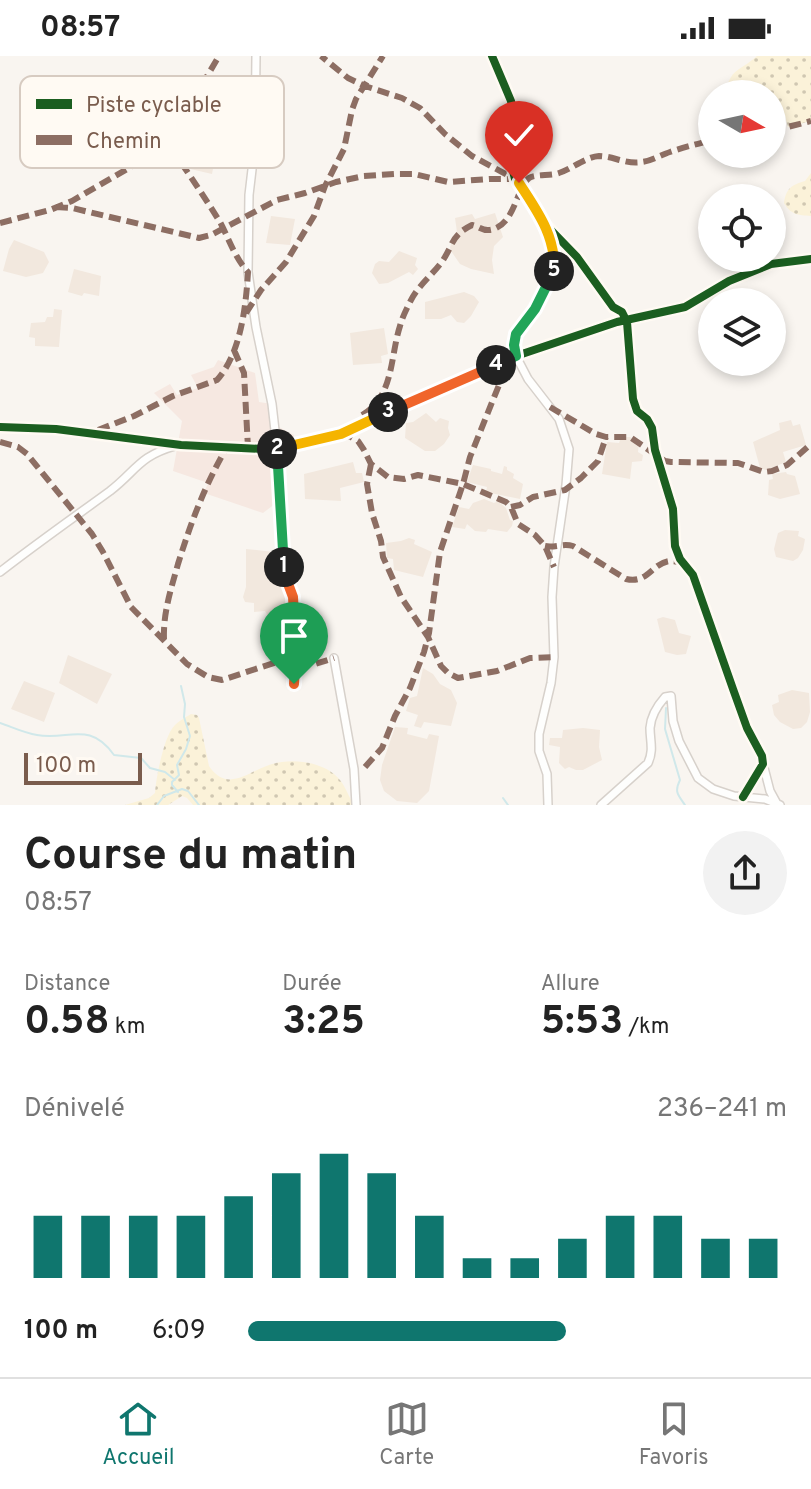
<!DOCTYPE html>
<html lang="fr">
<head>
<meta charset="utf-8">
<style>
	:root { --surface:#fff; --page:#f2f2f2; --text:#222; --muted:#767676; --line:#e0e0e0; --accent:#0f766e }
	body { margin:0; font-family:Overpass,sans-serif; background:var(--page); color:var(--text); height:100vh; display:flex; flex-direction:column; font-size:30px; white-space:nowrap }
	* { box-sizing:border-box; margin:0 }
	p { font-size:26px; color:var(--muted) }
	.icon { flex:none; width:44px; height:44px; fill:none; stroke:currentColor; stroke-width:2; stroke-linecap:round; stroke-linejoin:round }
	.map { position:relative; height:749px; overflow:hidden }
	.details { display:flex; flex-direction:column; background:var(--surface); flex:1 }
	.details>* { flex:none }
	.needle { width:52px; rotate:99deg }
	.buttons { position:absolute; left:698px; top:24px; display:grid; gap:16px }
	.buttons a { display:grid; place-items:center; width:88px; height:88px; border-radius:50%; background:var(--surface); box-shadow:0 4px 12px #0003; font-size:40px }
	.scale { position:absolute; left:24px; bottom:20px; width:118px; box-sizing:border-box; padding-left:8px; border:4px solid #7a5c4d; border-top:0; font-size:22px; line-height:28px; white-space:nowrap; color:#7a5c4d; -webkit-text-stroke:6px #fffaf3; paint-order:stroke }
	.pin { position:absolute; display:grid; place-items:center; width:68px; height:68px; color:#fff; margin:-82px -34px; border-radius:50% 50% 50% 0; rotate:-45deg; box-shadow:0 0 8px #0007 }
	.pin .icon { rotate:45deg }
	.km { position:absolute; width:40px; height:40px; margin:-20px; border-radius:50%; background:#222; color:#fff; font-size:22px; line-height:40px; text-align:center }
	.round { display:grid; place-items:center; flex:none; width:84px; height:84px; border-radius:42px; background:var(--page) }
	.head { display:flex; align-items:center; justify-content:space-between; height:136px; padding:0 24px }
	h1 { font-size:44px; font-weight:700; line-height:60px }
	.metrics { display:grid; grid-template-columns:repeat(3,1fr); gap:12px; height:136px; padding:8px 24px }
	.metrics div { display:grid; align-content:center }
	.metrics b { font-size:40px; font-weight:700 }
	.metrics small { font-size:22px; font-weight:400 }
	.metrics p { font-size:22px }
	.chart { height:224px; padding:16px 24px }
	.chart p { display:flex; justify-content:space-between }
	.chart svg { width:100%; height:144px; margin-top:8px; stroke:var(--accent); stroke-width:6 }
	ul { padding:0 24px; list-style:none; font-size:26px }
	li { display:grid; grid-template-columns:128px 96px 1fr; align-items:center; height:60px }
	li i { height:20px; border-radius:10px; background:var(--accent) }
	.status { display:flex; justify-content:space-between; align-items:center; height:56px; padding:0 40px; background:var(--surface); direction:ltr }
	.status svg { height:22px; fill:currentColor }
	.tab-bar { display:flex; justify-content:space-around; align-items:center; height:112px; border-top:2px solid var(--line); background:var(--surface); font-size:22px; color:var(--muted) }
	.tab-bar a { display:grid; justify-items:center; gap:4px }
	.tab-bar .on { color:var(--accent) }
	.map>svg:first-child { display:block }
	.residential { fill:#f2e8de }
	.commercial { fill:#f6e8e1 }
	.sand { fill:url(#sand-dots) }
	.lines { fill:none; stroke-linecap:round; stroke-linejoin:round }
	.stream { stroke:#d0e8ea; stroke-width:2 }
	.minor-casing { stroke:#d7d1cb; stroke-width:10 }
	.minor { stroke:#fefefd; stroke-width:7 }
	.quiet { stroke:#8d6e63; stroke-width:6; stroke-dasharray:12 6; stroke-linecap:butt }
	.cycleway-casing { stroke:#fffaf3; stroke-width:13 }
	.cycleway { stroke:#1b5e20; stroke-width:8 }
	.split-1-casing { stroke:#fff; stroke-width:16 }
	.split-2-casing { stroke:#fff; stroke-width:16 }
	.split-3-casing { stroke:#fff; stroke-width:16 }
	.split-4-casing { stroke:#fff; stroke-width:16 }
	.split-5-casing { stroke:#fff; stroke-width:16 }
	.split-6-casing { stroke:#fff; stroke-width:16 }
	.split-1 { stroke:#f0652b; stroke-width:10 }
	.split-2 { stroke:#22a559; stroke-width:10 }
	.split-3 { stroke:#f5b400; stroke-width:10 }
	.split-4 { stroke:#f0652b; stroke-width:10 }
	.split-5 { stroke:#22a559; stroke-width:10 }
	.split-6 { stroke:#f5b400; stroke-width:10 }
	.key { fill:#fffaf3; stroke:#d7cbc1; stroke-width:2 }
	.key-label { font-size:22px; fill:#7a5c4d }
</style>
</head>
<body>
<div class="status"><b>08:57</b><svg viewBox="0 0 49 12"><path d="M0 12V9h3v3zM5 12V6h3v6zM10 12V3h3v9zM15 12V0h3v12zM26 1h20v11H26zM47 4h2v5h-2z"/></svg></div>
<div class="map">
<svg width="811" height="749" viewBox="0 0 811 749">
	<defs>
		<pattern id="sand-dots" width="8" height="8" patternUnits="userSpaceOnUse" patternTransform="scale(2)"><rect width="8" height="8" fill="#fbf2d9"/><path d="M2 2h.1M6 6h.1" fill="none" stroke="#d0c7b2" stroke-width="1.8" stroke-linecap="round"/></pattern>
	</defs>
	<rect width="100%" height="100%" fill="#f9f5f0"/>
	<!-- residential -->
	<path class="residential" d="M223,63L219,85L200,82L201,92H217L212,118L186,112L187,93L183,78L191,76L198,80L200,68Z
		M495,157L503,181L494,190L492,204L494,218L471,213L460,208L451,195L450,191L457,176L455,162L472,158L475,163Z
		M271,160L295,163L290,189L266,187Z
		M14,184L44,196L49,206L43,217L26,221L3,215L9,193Z
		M399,195L417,202L415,209L418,213L413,219L409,216L388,227L379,228L372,217L375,208L379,205L389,206Z
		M74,213L101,220L99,240L84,237L82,240L68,236Z
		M464,236L474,240L479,246L471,260L464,267L457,266L451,259L441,263H425V246Z
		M54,253L62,254L59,291L35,290V282L29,281L31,267L45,266L47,261H53Z
		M384,272L388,298L381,300L382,307L353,309L350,277Z
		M426,357L436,366L440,362L449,365L448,372L450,379L444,388L435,395H425L405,382L406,367L413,366Z
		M791,364L793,370L800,368L806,389L783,396L786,406L766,414L760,412L753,386L780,374L779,367Z
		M621,381H630L639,387L638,396L643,399L642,405L632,406L630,423L602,418L607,386L619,387Z
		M353,406L356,417H362L364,426L340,432L341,445L305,443L304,418Z
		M473,409L491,413V415L502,418L504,410L507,411V414L514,418L513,422L523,428L520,443L486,436L487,431L467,426Z
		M786,416L787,418L795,420L800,438L780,443L768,439L769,424L773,423L772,418Z
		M484,443L494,447L498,445L506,452L510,464L513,465L512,470L507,476L488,473L486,476L475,475L467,468L465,473L452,471L459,451L469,453L473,447Z
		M785,474L799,475L798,480L805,483L803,494L798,502L793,505L776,501L774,493L778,477Z
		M409,482L415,484L414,488L432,496L423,521L394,514L393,503L387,502L386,487L401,485Z
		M246,493L283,497L295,504L296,520L278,521L279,525L286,532L285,536L293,541L288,565L270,563L265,555L254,556V547L245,546L243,541L246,531Z
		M663,561L675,564L679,577L691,580L686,598L677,599L665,596L657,563Z
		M68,599L112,618L97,648L59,627Z
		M423,612L433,618L440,628L451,634L457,647L451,670L424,666L421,672L414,670L418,659L406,655L410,642L417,640Z
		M24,625L55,637L44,666L11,653Z
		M792,634L809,637L810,656L807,666L801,672L793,673L780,666L774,659L772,649L779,646L778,639Z
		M395,671L408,672L407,678L427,683L429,678L439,680L429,735L417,747L397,745L384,735L380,724L382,709Z
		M583,672L600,674L599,691L602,704L583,714H576L569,711L565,713L559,707L560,691L549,689L550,682H562L563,674Z"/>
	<!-- commercial -->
	<path class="commercial" d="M218,304L255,317L259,346L272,348L275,369L294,379V390L277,392L280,444L263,457L204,437L208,427L173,415L182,365L154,337L170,328L177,339L198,332L191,319L214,311Z"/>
	<!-- sand -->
	<path class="sand" d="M757,0H811V65L788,71L783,53L772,44V38H725C731,11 739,16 757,0Z
		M811,117V160C798,159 791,159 784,147C786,133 791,129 805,125Z
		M191,658L197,659L199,662L209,710C227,737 248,716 269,709C289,702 318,705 334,718C345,727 347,738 354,749H193L187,742L182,740L168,749H125L149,742L155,737C156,722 164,679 175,669C179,665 186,661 191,658Z"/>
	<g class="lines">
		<!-- stream -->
		<path class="stream" d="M666,652L665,673L680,724C674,736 678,739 685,749
			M0,667C12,671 24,677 37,679C68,685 89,664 114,699L141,702L150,712L165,716L175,724
			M178,736L172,729V726L179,719L177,709L186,693L190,680L184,661L185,648L181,630
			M503,742L508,749
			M157,749L164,740L182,733L188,735L199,749"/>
		<defs>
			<path id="minor" d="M256,0L255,88L249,139L248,216L256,271L272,348L277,392L284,517L293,541L296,592L294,628
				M492,0L511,45L513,57V115L515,123L546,169L577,201L613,251L622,256L627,266L633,343L637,355L647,363L652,372L655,394L673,453L675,490L680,503L693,519L733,633L747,672L762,700L763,708L743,741
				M547,171L555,212L553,219L535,253L516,278L514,289L516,300L528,323L559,363L569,393L566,429L554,511L552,541L554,601L551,627L539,678V695L547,718L548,749
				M0,371L56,373L181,389L263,393L294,390L341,378L446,330L516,300L617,266L685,251L729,225L771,208L811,203
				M0,516C36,488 73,462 110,435C136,415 139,400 175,390
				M334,602L354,713L356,749
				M763,708L770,735L776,746
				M601,749L648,707C654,694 650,685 650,672C651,659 657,650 665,641L671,640L673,665L679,685L698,722L713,733L734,740L765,743L780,749"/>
		</defs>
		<!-- minor casing -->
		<use href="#minor" class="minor-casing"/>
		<!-- minor -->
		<use href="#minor" class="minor"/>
		<!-- quiet -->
		<path class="quiet" d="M772,75L811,65
			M56,151L72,152L199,182L211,179L277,144L305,137L336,126L364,120L394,118H414L448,126L489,123H515L472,100L445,78L420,52L402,42L365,30L348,22L321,0
			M0,167L50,154L72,145L141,105L159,87L206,22L219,0
			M246,257L261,234L286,206L314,160L325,130L344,93L352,54L356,43L383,0
			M234,294L244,317L248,392
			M550,351L596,378L606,381H630L665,405L671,406L738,407L764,416L772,415L787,409L811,388
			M362,359C394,341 390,301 400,270C402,262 406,254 410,246C417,231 431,220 441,207C454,189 450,180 472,169C478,170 483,175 489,174C515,171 516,132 529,122C535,118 551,120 559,117C572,113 585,101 599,100C613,100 627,109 642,106C651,105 661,99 670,96C684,91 698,88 712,84
			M98,374L134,360L173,340L217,324C241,297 246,250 248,216C235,202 229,183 220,166C202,137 183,109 163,81
			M341,378L351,381L358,385L364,394L371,408L388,421L404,423L418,419L463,428L506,446L511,451L518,468L535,479L545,490L554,511
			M0,386L18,391L27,398L92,478L103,496L131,551L187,608L208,621L222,624L277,606L315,608L334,602
			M371,408L367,428L372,457L381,485L383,501L401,541L428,581L441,610L448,617L458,622L497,615L530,602L554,601
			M511,451L520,449L533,441L565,434L581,422L598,405L606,381
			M545,490C555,492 563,487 573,490L626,523C648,528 651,508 669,505C673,505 680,506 683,507
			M164,583C163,557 171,533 178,508C191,466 205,429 227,391
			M365,711L382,692L395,660L410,632L424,596L429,577L440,496L463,428L470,401L499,329L516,278"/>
		<defs>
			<path id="cycleway" d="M492,0L511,45L513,57V115L515,123L546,169L577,201L613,251L622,256L627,266L633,343L637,355L647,363L652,372L655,394L673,453L675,490L680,503L693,519L733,633L747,672L762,700L763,708L743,741
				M0,371L56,373L181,389L263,393L294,390L341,378L446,330L516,300L617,266L685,251L729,225L771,208L811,203"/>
		</defs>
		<!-- cycleway casing -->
		<use href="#cycleway" class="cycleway-casing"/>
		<!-- cycleway -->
		<use href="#cycleway" class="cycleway"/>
	</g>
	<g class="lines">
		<defs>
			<path id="split-1" d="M284,511V517L293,541L296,592L294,628"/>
			<path id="split-2" d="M277,393L284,511"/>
			<path id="split-3" d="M277,393L341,378L388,356"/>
			<path id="split-4" d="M388,356L496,309"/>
			<path id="split-5" d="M496,309L516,300L514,289L516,278L535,253L554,215"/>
			<path id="split-6" d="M519,127C537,155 556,180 554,215"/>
		</defs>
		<!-- split-1 casing -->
		<use href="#split-1" class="split-1-casing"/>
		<!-- split-2 casing -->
		<use href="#split-2" class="split-2-casing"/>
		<!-- split-3 casing -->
		<use href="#split-3" class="split-3-casing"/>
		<!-- split-4 casing -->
		<use href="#split-4" class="split-4-casing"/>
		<!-- split-5 casing -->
		<use href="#split-5" class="split-5-casing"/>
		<!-- split-6 casing -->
		<use href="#split-6" class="split-6-casing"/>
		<!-- split-1 -->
		<use href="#split-1" class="split-1"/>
		<!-- split-2 -->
		<use href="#split-2" class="split-2"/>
		<!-- split-3 -->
		<use href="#split-3" class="split-3"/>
		<!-- split-4 -->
		<use href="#split-4" class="split-4"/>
		<!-- split-5 -->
		<use href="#split-5" class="split-5"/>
		<!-- split-6 -->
		<use href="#split-6" class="split-6"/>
	</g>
	<!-- legend -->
	<rect x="20" y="20" width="264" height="92" rx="12" class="key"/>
	<rect x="36" y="43" width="36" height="10" fill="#1b5e20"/>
	<rect x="36" y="79" width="36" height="10" fill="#8d6e63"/>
	<g class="key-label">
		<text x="86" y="56">Piste cyclable</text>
		<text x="86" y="92">Chemin</text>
	</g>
</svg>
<div class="buttons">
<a><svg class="needle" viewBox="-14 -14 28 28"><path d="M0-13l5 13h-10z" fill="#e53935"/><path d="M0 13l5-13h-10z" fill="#767676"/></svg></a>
<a><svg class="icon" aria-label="locate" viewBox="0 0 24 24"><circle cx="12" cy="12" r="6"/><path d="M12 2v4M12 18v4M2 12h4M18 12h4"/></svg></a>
<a><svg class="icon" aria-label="layers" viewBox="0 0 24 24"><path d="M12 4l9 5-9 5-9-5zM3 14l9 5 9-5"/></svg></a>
</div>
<div class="scale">100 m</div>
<div class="pin" style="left:294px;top:628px;background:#1e9e55"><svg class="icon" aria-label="arrive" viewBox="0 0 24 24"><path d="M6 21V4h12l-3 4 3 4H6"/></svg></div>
<div class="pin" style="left:519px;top:127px;background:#d93025"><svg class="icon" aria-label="check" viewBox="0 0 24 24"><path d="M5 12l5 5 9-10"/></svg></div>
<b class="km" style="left:284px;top:511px">1</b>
<b class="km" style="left:277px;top:393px">2</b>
<b class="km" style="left:388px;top:356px">3</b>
<b class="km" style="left:496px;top:309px">4</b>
<b class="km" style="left:554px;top:215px">5</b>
</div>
<section class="details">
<div class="head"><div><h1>Course du matin</h1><p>08:57</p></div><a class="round"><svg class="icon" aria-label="share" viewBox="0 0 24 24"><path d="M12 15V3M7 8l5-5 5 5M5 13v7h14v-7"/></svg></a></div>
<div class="metrics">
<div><p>Distance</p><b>0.58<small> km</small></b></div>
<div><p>Durée</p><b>3:25</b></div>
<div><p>Allure</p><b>5:53<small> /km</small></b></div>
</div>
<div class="chart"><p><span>Dénivelé</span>236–241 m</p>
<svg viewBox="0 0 160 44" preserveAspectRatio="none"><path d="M5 44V25M15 44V25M25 44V25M35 44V25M45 44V19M55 44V12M65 44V6M75 44V12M85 44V25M95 44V38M105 44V38M115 44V32M125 44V25M135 44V25M145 44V32M155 44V32"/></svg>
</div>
<ul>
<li><b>100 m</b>6:09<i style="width:59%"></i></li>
</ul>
</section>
<nav class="tab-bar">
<a class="on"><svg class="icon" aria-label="home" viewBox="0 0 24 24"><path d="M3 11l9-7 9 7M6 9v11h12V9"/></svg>Accueil</a>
<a><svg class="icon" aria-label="map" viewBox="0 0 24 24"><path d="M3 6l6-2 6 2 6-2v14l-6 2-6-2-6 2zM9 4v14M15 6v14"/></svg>Carte</a>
<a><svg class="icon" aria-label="saved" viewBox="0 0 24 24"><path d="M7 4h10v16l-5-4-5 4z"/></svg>Favoris</a>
</nav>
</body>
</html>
